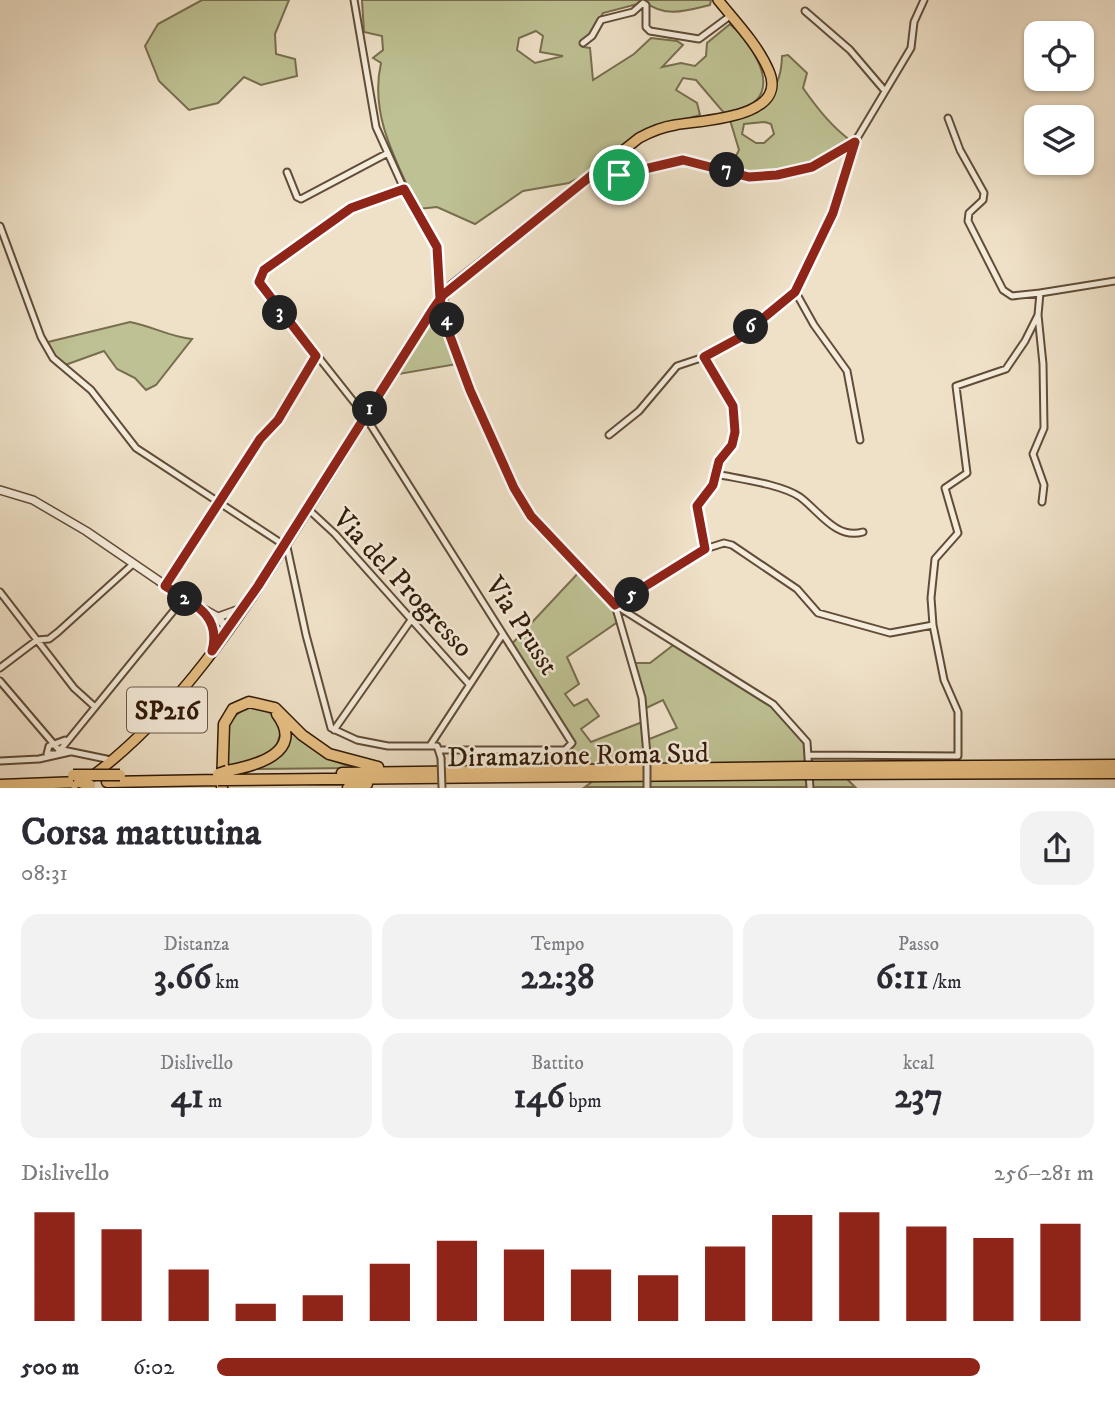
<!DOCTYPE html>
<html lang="it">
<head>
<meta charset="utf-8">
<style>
	:root { --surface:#fff; --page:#f2f2f3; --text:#2b2b33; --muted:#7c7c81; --accent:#8f2418 }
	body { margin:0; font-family:"IM FELL DW Pica",serif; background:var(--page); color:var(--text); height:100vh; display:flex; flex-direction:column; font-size:26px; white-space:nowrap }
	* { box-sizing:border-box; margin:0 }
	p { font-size:23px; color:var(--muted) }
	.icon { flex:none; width:38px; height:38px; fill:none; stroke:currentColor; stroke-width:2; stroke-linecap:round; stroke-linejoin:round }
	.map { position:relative; height:788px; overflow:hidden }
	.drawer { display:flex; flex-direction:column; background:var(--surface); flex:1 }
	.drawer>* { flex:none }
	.tools { position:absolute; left:1024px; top:21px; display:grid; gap:14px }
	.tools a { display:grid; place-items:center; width:70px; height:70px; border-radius:14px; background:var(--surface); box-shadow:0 2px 5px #0004; font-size:35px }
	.pin { position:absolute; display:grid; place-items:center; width:60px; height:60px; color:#fff; margin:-30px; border:4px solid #fff; border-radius:50%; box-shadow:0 2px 7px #0007 }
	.km { position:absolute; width:35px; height:35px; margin:-18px; border-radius:50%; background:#222; color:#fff; font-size:19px; line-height:35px; text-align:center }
	.round { display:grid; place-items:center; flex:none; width:74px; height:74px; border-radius:21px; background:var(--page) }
	.overview { display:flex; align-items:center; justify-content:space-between; height:119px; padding:0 21px }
	h1 { font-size:38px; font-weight:800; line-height:52px }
	.figures { display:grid; grid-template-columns:repeat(3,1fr); gap:10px; height:119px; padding:7px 21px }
	.figures div { display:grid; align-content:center; border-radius:18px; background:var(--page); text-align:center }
	.figures b { font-size:35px; font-weight:800 }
	.figures small { font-size:19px; font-weight:400 }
	.figures p { font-size:19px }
	.chart { height:196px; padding:14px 21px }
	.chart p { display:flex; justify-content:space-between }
	.chart svg { width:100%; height:126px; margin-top:7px; stroke:var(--accent); stroke-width:6 }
	ul { padding:0 21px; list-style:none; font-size:23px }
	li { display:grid; grid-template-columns:112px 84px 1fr; align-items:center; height:52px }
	li i { height:18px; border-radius:9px; background:var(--accent) }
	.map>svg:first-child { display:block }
	.green { fill:#bec193; stroke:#776e4e; stroke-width:2; fill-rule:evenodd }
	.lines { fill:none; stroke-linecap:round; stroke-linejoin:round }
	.minor-casing { stroke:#604c38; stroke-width:9 }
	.tertiary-casing { stroke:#604c38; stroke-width:10 }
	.primary-casing { stroke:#301a08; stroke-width:12 }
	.motorway-casing { stroke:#301a08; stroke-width:13 }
	.minor { stroke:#f5ecdb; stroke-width:5 }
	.tertiary { stroke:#f5ecdb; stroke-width:7 }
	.primary { stroke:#e8c084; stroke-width:9 }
	.motorway { stroke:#e8c084; stroke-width:10 }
	.minor-bridge-casing { stroke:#604c38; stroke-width:9; stroke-linecap:butt }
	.motorway-bridge-casing { stroke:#301a08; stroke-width:13; stroke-linecap:butt }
	.minor-bridge { stroke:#f5ecdb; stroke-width:5 }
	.motorway-bridge { stroke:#e8c084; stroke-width:10 }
	.route-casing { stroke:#fff; stroke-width:14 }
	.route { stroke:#8f2418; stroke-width:9 }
	.labels { text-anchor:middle; stroke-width:5; stroke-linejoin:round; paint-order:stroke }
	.shield { fill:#f5ecdb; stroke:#6b5947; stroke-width:2 }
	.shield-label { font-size:26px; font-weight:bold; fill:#301a08 }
	.street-label { font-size:28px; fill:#301a08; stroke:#f5ecdb }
</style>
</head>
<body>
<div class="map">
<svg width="1115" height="788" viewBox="0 0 1115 788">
	<rect width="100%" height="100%" fill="#efe1c8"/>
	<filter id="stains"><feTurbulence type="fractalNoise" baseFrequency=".00286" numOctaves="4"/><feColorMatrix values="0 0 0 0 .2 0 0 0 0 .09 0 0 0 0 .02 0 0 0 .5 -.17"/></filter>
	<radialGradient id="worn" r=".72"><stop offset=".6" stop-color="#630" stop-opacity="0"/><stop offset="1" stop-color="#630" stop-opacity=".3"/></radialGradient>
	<!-- green -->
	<path class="green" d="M202,0H289L275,34L276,54L295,59L297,76L261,85L244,77L218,103L189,110L159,81L145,46L158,24Z
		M362,0H711L710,5C686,11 665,18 645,2L603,13L583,47L590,48L593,80L634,54L651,38L677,41L683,45L662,67L681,63L695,66L706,56L707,43L730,24C746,38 774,75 759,97C752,107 736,110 724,113L696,80L683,78L676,90L697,103L700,115L638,133L585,175L569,183L523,191L475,224L437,207L418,209C397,162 369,116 381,63L373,58L383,50L382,36L364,32ZM536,31L543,36L540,52L563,56L535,63L517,50L519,38Z
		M788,55L807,73L803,88C817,108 831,126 851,141C815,166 783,177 739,170L733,162L739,150L730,120C761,102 781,97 782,56ZM765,122L771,124L774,134L764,143H756L742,134L744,124Z
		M439,309L442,311L457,364L399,374Z
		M130,322C152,326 170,337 192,339L156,385L146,390L135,378L117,369L104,351L65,365L53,354L48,342Z
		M581,570L615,605L619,621L567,657L579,684L565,694L574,706L587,699L599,716L581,729L591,742L645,721L647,740L677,728L663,700L644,709L632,663H650L676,643L763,695L803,737L813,767H835L855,787H585L593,781L508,648Z
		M251,706C285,713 287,730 270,757L226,768C226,738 220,719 251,706Z
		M289,726L332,760L353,768L256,769L272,761Z"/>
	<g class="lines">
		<defs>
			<path id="minor" d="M354,0L376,127L410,202L437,247L440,299L458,360L523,504L615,605L773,704L807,742L810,788
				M805,11L850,50L885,91
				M583,43L592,36L601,20L633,12L643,3L646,5V27L650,31L699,39L730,16
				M287,172L297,197L301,199L386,154
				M598,172L622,175L686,160L746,176H769L810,168L855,142
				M404,189L351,208L264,270L259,282L365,416L572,743L565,750H440
				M0,226L41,337L53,358L91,390L136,448L287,547L306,635L331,728L357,740L388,746H437L441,758
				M795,291L814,325L847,371L860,440
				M1040,293L1115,281
				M1038,315L1043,364L1044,428L1033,454L1044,485L1042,502
				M609,435L639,411L677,366L704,357L736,340L795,291L833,213L856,140L911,48L914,22L924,0
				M716,474C739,479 781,484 800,497C819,511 836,540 863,532
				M308,509L335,534L469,684
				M705,549L724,543L732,545L797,589L818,613L890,633L933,625L931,598L935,559L958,533L945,488L967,473L956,386L1006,369L1025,341L1038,315L1040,293L1012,296L1003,290L968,221L969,213L983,200L984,193L960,150L948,118
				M165,586L260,438L278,420L316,356
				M0,592L74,688L95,707
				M615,605L705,549L697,504L713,485L719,461L733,443L735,432L733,406L704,357
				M615,605L642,698L647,755
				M37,640L49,639L58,632L133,564
				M0,668L37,640
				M0,681L58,749L111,760
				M334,730L411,620
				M65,740L49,746L47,754H57L184,598
				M431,744L503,634
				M810,755L958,756V712L944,680L933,625
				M0,761L39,759L70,752"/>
			<path id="tertiary" d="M0,490L33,500L86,531L184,598L218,617L227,629
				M206,612L215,631L212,650
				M218,617L243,608"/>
			<path id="primary" d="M76,788C177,718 242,614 306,512C347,446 388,380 430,314L452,286L639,138C650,132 662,127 675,125C700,120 789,119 769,71C758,45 736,22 718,0"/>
			<path id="motorway" d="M813,767L1115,765
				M227,771C254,766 306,753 277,714
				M342,773L804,767
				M813,774L1115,773
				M227,780L804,774
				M107,782L218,780
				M0,785L79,782
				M222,788L224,724L233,709L249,702L275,708L302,735L329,754L378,767
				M348,788L367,784"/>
		</defs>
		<!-- minor casing -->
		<use href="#minor" class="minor-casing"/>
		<!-- tertiary casing -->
		<use href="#tertiary" class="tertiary-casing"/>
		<!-- primary casing -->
		<use href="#primary" class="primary-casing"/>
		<!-- motorway casing -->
		<use href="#motorway" class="motorway-casing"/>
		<!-- minor -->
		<use href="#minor" class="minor"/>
		<!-- tertiary -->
		<use href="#tertiary" class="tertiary"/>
		<!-- primary -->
		<use href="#primary" class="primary"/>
		<!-- motorway -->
		<use href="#motorway" class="motorway"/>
		<defs>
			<path id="minor-bridge" d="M647,755V788
				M441,758L442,788"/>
			<path id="motorway-bridge" d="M804,767H813
				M218,774L227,771
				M804,774H813
				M73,775H120
				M218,780H227
				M79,782L90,785"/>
		</defs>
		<!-- minor-bridge casing -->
		<use href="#minor-bridge" class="minor-bridge-casing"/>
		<!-- motorway-bridge casing -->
		<use href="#motorway-bridge" class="motorway-bridge-casing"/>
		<!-- minor-bridge -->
		<use href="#minor-bridge" class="minor-bridge"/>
		<!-- motorway-bridge -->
		<use href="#motorway-bridge" class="motorway-bridge"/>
	</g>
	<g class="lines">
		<defs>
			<path id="route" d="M619,175L597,171L443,295C439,301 434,307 430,314L258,586L212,651C222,614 192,603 165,586L260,439L278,420L316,356L259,282L264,270L351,208L404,189L437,247L440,299L450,336L470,390L514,488L531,516L615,605L705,549L697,506L713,485L719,461L732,445L735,432L733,406L704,357L739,338L795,292L833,213L855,142L812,167L777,175L749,177L683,160L619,175"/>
		</defs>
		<!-- route casing -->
		<use href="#route" class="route-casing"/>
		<!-- route -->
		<use href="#route" class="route"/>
	</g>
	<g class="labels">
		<!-- shield labels -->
		<rect class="shield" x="127" y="687.5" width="80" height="45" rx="5"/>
		<g class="shield-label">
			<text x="167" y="719">SP216</text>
		</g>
		<!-- street labels -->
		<g class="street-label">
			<text transform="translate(404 582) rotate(47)" y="10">Via del Progresso</text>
			<text transform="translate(523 625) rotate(57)" y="10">Via Prusst</text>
			<text transform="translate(578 754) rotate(-1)" y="10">Diramazione Roma Sud</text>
		</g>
	</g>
	<rect width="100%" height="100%" filter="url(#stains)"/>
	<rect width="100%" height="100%" fill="url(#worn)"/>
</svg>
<div class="tools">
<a><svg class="icon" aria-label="locate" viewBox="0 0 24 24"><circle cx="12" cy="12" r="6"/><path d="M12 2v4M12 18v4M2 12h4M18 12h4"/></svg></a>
<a><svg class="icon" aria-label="layers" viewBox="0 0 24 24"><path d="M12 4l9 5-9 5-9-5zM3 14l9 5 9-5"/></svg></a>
</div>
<div class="pin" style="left:619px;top:175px;background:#1e9e55"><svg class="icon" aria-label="arrive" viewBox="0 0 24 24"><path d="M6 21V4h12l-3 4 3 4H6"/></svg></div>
<b class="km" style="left:370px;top:409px">1</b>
<b class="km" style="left:185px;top:599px">2</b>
<b class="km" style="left:280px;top:313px">3</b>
<b class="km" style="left:447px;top:320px">4</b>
<b class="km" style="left:632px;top:595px">5</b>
<b class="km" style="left:751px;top:327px">6</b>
<b class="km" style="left:727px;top:170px">7</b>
</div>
<section class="drawer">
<div class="overview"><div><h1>Corsa mattutina</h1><p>08:31</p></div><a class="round"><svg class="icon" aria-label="share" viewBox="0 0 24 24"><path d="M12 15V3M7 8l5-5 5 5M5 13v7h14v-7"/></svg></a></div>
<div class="figures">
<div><p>Distanza</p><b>3.66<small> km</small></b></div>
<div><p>Tempo</p><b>22:38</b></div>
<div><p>Passo</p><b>6:11<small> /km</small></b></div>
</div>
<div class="figures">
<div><p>Dislivello</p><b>41<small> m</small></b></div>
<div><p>Battito</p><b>146<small> bpm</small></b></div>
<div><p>kcal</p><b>237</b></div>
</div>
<div class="chart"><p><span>Dislivello</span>256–281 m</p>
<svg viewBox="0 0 160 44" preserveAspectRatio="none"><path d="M5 44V6M15 44V12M25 44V26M35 44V38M45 44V35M55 44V24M65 44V16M75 44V19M85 44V26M95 44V28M105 44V18M115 44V7M125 44V6M135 44V11M145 44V15M155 44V10"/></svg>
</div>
<ul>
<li><b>500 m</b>6:02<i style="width:87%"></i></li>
</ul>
</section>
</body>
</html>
